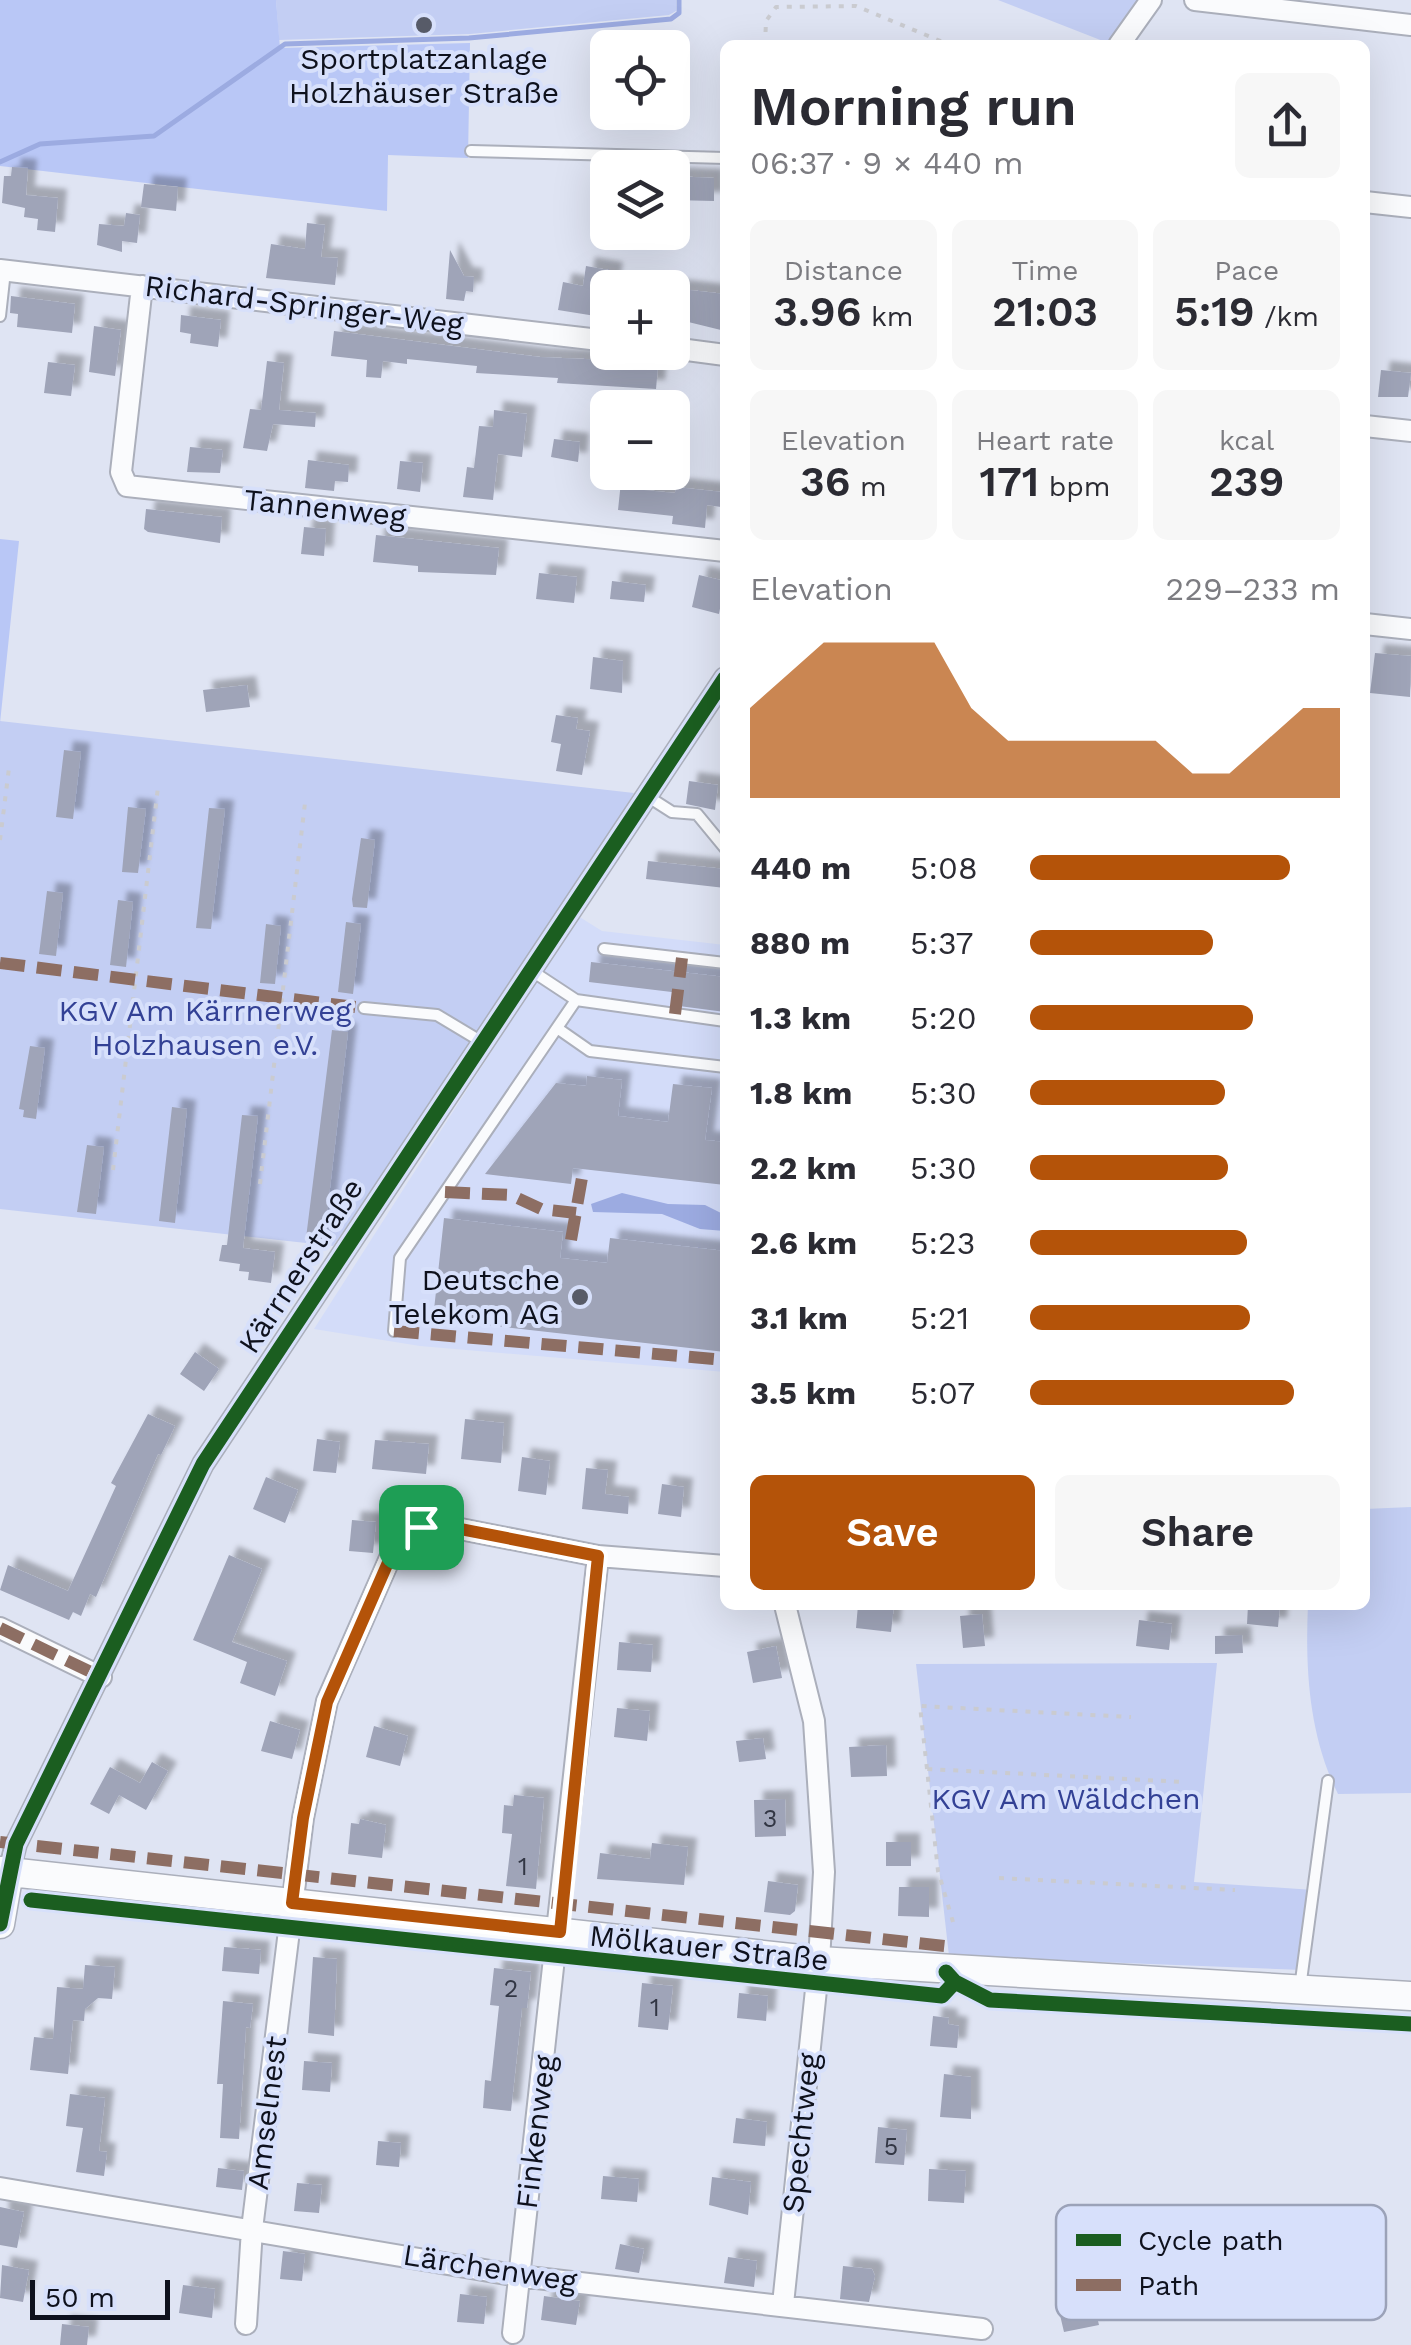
<!DOCTYPE html>
<html lang="en">
<head>
<meta charset="utf-8">
<style>
	:root { --surface:#fff; --page:#f7f7f7; --text:#2b2b33; --muted:#7c7c81; --accent:#b45309 }
	body { margin:0; font-family:"Work Sans",sans-serif; background:var(--page); color:var(--text); height:100vh; display:flex; flex-direction:column; font-size:38px; white-space:nowrap }
	* { box-sizing:border-box; margin:0 }
	p { font-size:32px; color:var(--muted) }
	.icon { flex:none; width:55px; height:55px; fill:none; stroke:currentColor; stroke-width:2; stroke-linecap:round; stroke-linejoin:round }
	.map { position:relative; flex:1; overflow:hidden }
	.sheet { position:absolute; left:720px; top:40px; width:650px; height:1570px; display:flex; flex-direction:column; background:var(--surface); border-radius:15px; box-shadow:0 10px 40px #0002 }
	.sheet>* { flex:none }
	.fabs { position:absolute; left:590px; top:30px; display:grid; gap:20px }
	.fabs a { display:grid; place-items:center; width:100px; height:100px; border-radius:15px; background:var(--surface); box-shadow:0 10px 40px #0002; font-size:50px }
	.scale { position:absolute; left:30px; bottom:25px; width:140px; box-sizing:border-box; padding-left:10px; border:5px solid #0e111d; border-top:0; font-size:28px; line-height:35px; white-space:nowrap; color:#0e111d; -webkit-text-stroke:8px #d7e0fb; paint-order:stroke }
	.pin { position:absolute; display:grid; place-items:center; width:85px; height:85px; color:#fff; margin:-42px; border-radius:20px; box-shadow:0 5px 15px #0006 }
	.round { display:grid; place-items:center; flex:none; width:105px; height:105px; border-radius:15px; background:var(--page) }
	.head { display:flex; align-items:center; justify-content:space-between; height:170px; padding:0 30px }
	h1 { font-size:55px; font-weight:600; line-height:75px }
	.metrics { display:grid; grid-template-columns:repeat(3,1fr); gap:15px; height:170px; padding:10px 30px }
	.metrics div { display:grid; align-content:center; border-radius:15px; background:var(--page); text-align:center }
	.metrics b { font-size:42px; font-weight:600 }
	.metrics small { font-size:28px; font-weight:400 }
	.metrics p { font-size:28px }
	.chart { height:280px; padding:20px 30px }
	.chart p { display:flex; justify-content:space-between }
	.chart svg { width:100%; height:180px; margin-top:10px; fill:var(--accent); opacity:.7 }
	.cta { display:flex; gap:20px; margin-top:auto; padding:20px 30px }
	.cta a { flex:1; height:115px; border-radius:15px; background:var(--accent); color:#fff; font-size:40px; font-weight:600; line-height:115px; text-align:center }
	.cta a+a { background:var(--page); color:var(--text) }
	ul { padding:0 30px; list-style:none; font-size:32px }
	li { display:grid; grid-template-columns:160px 120px 1fr; align-items:center; height:75px }
	li i { height:25px; border-radius:12px; background:var(--accent) }
	.map>svg:first-child { display:block }
	.built { fill:#d3dcf9 }
	.green { fill:#c3cef3 }
	.forest { fill:#b9c7f6 }
	.water { fill:#9cabe1 }
	.lines { fill:none; stroke-linecap:round; stroke-linejoin:round }
	.stream { stroke:#9cabe1; stroke-width:5 }
	.building { fill:#9fa4b8; filter:url(#shadow) }
	.lane-casing { stroke:#abafbb; stroke-width:14 }
	.street-casing { stroke:#abafbb; stroke-width:24 }
	.secondary-casing { stroke:#abafbb; stroke-width:31 }
	.path { stroke:#cacbd0; stroke-width:4; stroke-dasharray:5 8; stroke-linecap:butt }
	.lane { stroke:#fafbfd; stroke-width:10 }
	.street { stroke:#fafbfd; stroke-width:20 }
	.secondary { stroke:#fafbfd; stroke-width:28 }
	.quiet { stroke:#8d6e63; stroke-width:12; stroke-dasharray:25 12; stroke-linecap:butt }
	.cycleway-casing { stroke:#d7e0fb; stroke-width:21 }
	.cycleway { stroke:#1b5e20; stroke-width:15 }
	.route-casing { stroke:#fff; stroke-width:20 }
	.route { stroke:#b45309; stroke-width:12 }
	.poi-dot { fill:#575b68; stroke:#d7e0fb; stroke-width:4 }
	.labels { text-anchor:middle; stroke-width:8; stroke-linejoin:round; paint-order:stroke }
	.number-label { font-size:25px; fill:#323644 }
	.poi-label { font-size:30px; fill:#0e111d; stroke:#d7e0fb }
	.street-label { font-size:30px; fill:#0e111d; stroke:#d7e0fb }
	.park-label { font-size:30px; fill:#334195; stroke:#d7e0fb }
	.key { fill:#d7e0fb; stroke:#9ba2b8; stroke-width:2.5 }
	.key-label { font-size:28px; fill:#0e111d }
</style>
</head>
<body>
<div class="map">
<svg width="1411" height="2345" viewBox="0 0 1411 2345">
	<defs>
		<filter id="shadow"><feDropShadow dx="9" dy="-9" stdDeviation="2.5" flood-color="#0004"/></filter>
	</defs>
	<rect width="100%" height="100%" fill="#dfe4f3"/>
	<!-- built -->
	<path class="built" d="M578,916L602,931L725,945V1372L420,1346L314,1329Z"/>
	<!-- green -->
	<path class="green" d="M276,0H676V11L669,15L470,34L279,40Z
		M998,0H1141L1108,43Z
		M0,721L634,793L555,927L333,1246L0,1209Z
		M1411,1507V1793L1338,1794C1309,1736 1305,1669 1308,1605H1365V1509Z
		M1217,1663L1194,1882L1314,1890L1303,1970L949,1956L916,1664Z"/>
	<!-- forest -->
	<path class="forest" d="M0,0H276L280,48L470,43L468,158L388,155L387,211L0,166Z
		M0,539L19,541L0,723Z"/>
	<!-- water -->
	<path class="water" d="M622,1193L668,1204L705,1205L725,1215V1231L700,1229L662,1214L593,1212L591,1204Z"/>
	<g class="lines">
		<!-- stream -->
		<path class="stream" d="M0,162L40,144L154,136L285,44L469,38L671,19L679,13V0"/>
	</g>
	<!-- building -->
	<path class="building" d="M12,167L28,168L26,195L58,198L55,232L37,230L38,219L24,217L25,208L2,203L4,176H11Z
		M672,176L714,178V201L672,200Z
		M144,184L178,187L176,211L141,207Z
		M126,213L140,215L137,243L122,241V252L97,245L99,224L124,226Z
		M307,223L325,225L321,257L338,258L335,285L266,278L271,244L305,249Z
		M450,250L464,276L474,277L473,292L466,291L464,301L446,299Z
		M586,266L614,271L611,288H608V318L558,310L563,282L583,286Z
		M672,288L725,294V331L672,318Z
		M11,296L75,304L72,333L17,327L18,314L10,313Z
		M181,315L221,320L218,347L190,343L191,334L180,332Z
		M94,326L121,330L115,376L89,372Z
		M334,331L540,357L652,362L658,366L656,389L557,383L558,378L476,373L477,366L407,359V364L383,361L381,378L366,377L367,360L331,356Z
		M267,361L284,363L279,410L316,413L315,427L273,424L267,451L243,448L250,409L261,410Z
		M48,362L75,365L71,396L44,393Z
		M1381,370L1411,373L1408,397H1378Z
		M494,410L527,414L522,457L498,454L493,500L463,497L467,467L474,468L479,426L493,427Z
		M554,439L580,442L578,462L551,457Z
		M190,447L223,450L220,473L187,472Z
		M308,460L349,465L348,482L335,481L334,491L305,488Z
		M400,461L423,463L420,492L397,489Z
		M622,472H646L644,490L675,493L676,487L722,492L721,507L707,505L705,528L672,524L673,516L618,510Z
		M146,509L222,517L220,543L148,532L144,529Z
		M304,527L326,529L324,556L301,554Z
		M376,535L499,548L496,575L418,572V566L373,562Z
		M539,573L577,577L574,603L536,599Z
		M699,575L725,581L719,614L692,607Z
		M612,581L646,585L644,602L610,599Z
		M1375,653L1411,656L1410,697L1370,693Z
		M593,657L623,661L622,693L590,689Z
		M247,685L250,707L206,712L203,690Z
		M556,715L578,718L576,729L590,731L582,775L556,771L561,744L551,742Z
		M64,750L81,752L73,819L56,817Z
		M689,781L718,785L715,810L686,804Z
		M128,807L146,809L138,873L122,872Z
		M209,808L225,809L211,929L196,928Z
		M361,838L375,840L367,908L353,907L352,899Z
		M648,861L725,869V888L646,879Z
		M47,891L63,893L56,956L39,954Z
		M118,900L133,902L126,967L110,965Z
		M346,922L361,924L353,994L338,992Z
		M266,924L281,926L275,984L260,983Z
		M591,962L725,977V1012L679,1006L680,993L589,982Z
		M332,1030L348,1032L324,1240L306,1238Z
		M30,1046L45,1048L36,1119L23,1117L24,1110L19,1109Z
		M587,1076L622,1080L618,1116L668,1122L673,1084L712,1088L705,1140L725,1142V1185L573,1168L571,1184L485,1174L556,1083L586,1086Z
		M172,1107L187,1109L175,1223L159,1221Z
		M242,1115L258,1116L243,1248L275,1252L271,1283L248,1280L249,1272L239,1271L240,1264L219,1261L222,1245H227Z
		M87,1145L104,1147L96,1214L77,1212Z
		M444,1218L563,1232L560,1258L607,1263L610,1238L725,1251V1352L433,1319Z
		M195,1352L219,1369L204,1391L180,1374Z
		M148,1414L175,1426L161,1455L158,1454L96,1597L90,1594L81,1616L73,1612L69,1620L0,1590L8,1565L68,1591L116,1486L111,1483Z
		M465,1419L504,1423L501,1463L461,1459Z
		M317,1439L340,1442L336,1473L313,1471Z
		M375,1440L429,1444L426,1474L372,1469Z
		M522,1457L550,1461L546,1495L518,1491Z
		M586,1468L608,1470L605,1494L629,1497L628,1514L582,1509Z
		M266,1477L298,1490L285,1523L253,1509Z
		M662,1484L684,1487L681,1517L658,1514Z
		M352,1520L376,1522L373,1553L349,1551Z
		M229,1555L262,1569L232,1642L287,1661L275,1696L240,1683L247,1662L193,1640Z
		M858,1605H894L891,1632L856,1628Z
		M1248,1605H1280L1278,1627L1247,1624Z
		M982,1614L985,1646L963,1648L960,1616Z
		M1139,1620L1172,1624L1169,1650L1136,1646Z
		M1242,1635L1243,1653L1215,1654V1636Z
		M619,1642L653,1645L651,1672L617,1670Z
		M776,1646L782,1678L753,1683L747,1652Z
		M617,1708L650,1711L647,1741L614,1737Z
		M270,1721L300,1730L292,1759L261,1751Z
		M374,1726L408,1736L400,1766L366,1757Z
		M763,1738L766,1759L739,1762L736,1741Z
		M886,1745L887,1776L851,1777L849,1747Z
		M152,1762L168,1771L146,1810L119,1795L109,1814L90,1804L110,1767L140,1783Z
		M514,1795L544,1798L536,1889L506,1886L512,1834L502,1833L504,1805L513,1806Z
		M785,1799L786,1836L755,1837L754,1800Z
		M360,1819L386,1825L382,1858L348,1854L351,1823L359,1824Z
		M886,1842H911V1866H886Z
		M652,1843L688,1847L684,1885L597,1879L600,1853L650,1859Z
		M768,1881L798,1885L795,1911L790,1915L764,1912Z
		M899,1887H929V1917L898,1916Z
		M224,1947L261,1950L259,1974L222,1971Z
		M313,1957L337,1959L334,2036L308,2033Z
		M85,1965L115,1967L112,1999L98,1998L85,2009L84,2021L73,2020L68,2074L30,2070L34,2037L53,2039L57,1987L83,1989Z
		M494,1968L531,1972L527,2008H522L511,2111L483,2108L485,2080L491,2081L499,2006L490,2005Z
		M642,1983L673,1986L668,2030L638,2027Z
		M739,1993L768,1996L766,2021L737,2018Z
		M223,2001L253,2004L250,2028L246,2027L239,2139L220,2138L223,2084H217Z
		M933,2016L949,2018L948,2024L959,2026L957,2048L930,2046Z
		M304,2061L332,2063L330,2092L302,2090Z
		M944,2074L971,2077V2119L940,2117Z
		M70,2094L105,2098L99,2151L107,2152L104,2176L76,2172L83,2128L66,2126Z
		M736,2118L767,2122L765,2146L733,2143Z
		M878,2127L907,2130L904,2165L875,2163Z
		M378,2141L401,2143L399,2167L376,2165Z
		M218,2168L244,2171L242,2190L216,2187Z
		M929,2169L966,2171L964,2203L928,2201Z
		M603,2176L639,2179L637,2202L601,2199Z
		M712,2177L751,2182L748,2215L709,2205Z
		M297,2183L322,2185L319,2213L294,2211Z
		M0,2207L24,2212L17,2248L0,2245Z
		M620,2244L644,2249L639,2273L615,2269Z
		M283,2251L305,2254L302,2281L280,2279Z
		M728,2257L757,2261L754,2287L724,2283Z
		M2,2265L29,2270L23,2302L0,2298Z
		M843,2266L872,2269L875,2276L869,2302L840,2299Z
		M1088,2279L1099,2325L1064,2332L1060,2315L1076,2311L1070,2283Z
		M183,2285L215,2289L212,2318L179,2313Z
		M460,2294L487,2297L484,2324L457,2322Z
		M544,2296L580,2301L576,2325L541,2320Z
		M62,2324L89,2327L87,2345H60Z"/>
	<g class="lines">
		<defs>
			<path id="lane" d="M471,151L725,158
				M0,316L5,271
				M647,796L672,812L697,814L725,848
				M604,949L725,963
				M532,971L576,1000L725,1021
				M364,1008L437,1015L482,1042
				M557,1028L590,1051L725,1067
				M394,1331L400,1258L576,1000
				M1300,1988L1328,1781"/>
			<path id="street" d="M1195,0L1411,25
				M1119,45L1151,0
				M1365,202L1411,207
				M0,270L608,341
				M142,286L121,472L127,486L725,551
				M672,348L725,355
				M1365,426L1411,431
				M1365,624L1411,629
				M0,1628L101,1677
				M9,1872L16,1844L203,1464L725,678
				M0,2188L519,2276L982,2329
				M783,2304L819,1961L824,1872L814,1721L785,1605
				M246,2324L252,2229L303,1818L327,1701L397,1542L408,1532L440,1525L598,1556L725,1566
				M513,2333L598,1556"/>
			<path id="secondary" d="M0,1871L819,1961L1411,1996
				M0,1924L9,1872"/>
		</defs>
		<!-- lane casing -->
		<use href="#lane" class="lane-casing"/>
		<!-- street casing -->
		<use href="#street" class="street-casing"/>
		<!-- secondary casing -->
		<use href="#secondary" class="secondary-casing"/>
		<!-- path -->
		<path class="path" d="M765,45L766,21L776,7L856,6L950,45
			M0,840L9,768
			M113,1170L158,787
			M260,1184L305,803
			M927,1769L920,1706L1131,1717
			M999,1878L1235,1890
			M953,1922L938,1871L927,1769L1185,1782"/>
		<!-- lane -->
		<use href="#lane" class="lane"/>
		<!-- street -->
		<use href="#street" class="street"/>
		<!-- secondary -->
		<use href="#secondary" class="secondary"/>
		<!-- quiet -->
		<path class="quiet" d="M0,963L364,1008
			M675,1014L682,958
			M445,1192L511,1195L541,1209L576,1213
			M571,1240L583,1172
			M394,1331L725,1360
			M0,1628L101,1677
			M0,1842L945,1946"/>
		<defs>
			<path id="cycleway" d="M31,1900L942,1996L955,1982
				M0,1924L16,1844L203,1464L725,678
				M946,1972L955,1982L990,2000L1411,2024"/>
		</defs>
		<!-- cycleway casing -->
		<use href="#cycleway" class="cycleway-casing"/>
		<!-- cycleway -->
		<use href="#cycleway" class="cycleway"/>
	</g>
	<g class="lines">
		<defs>
			<path id="route" d="M440,1525L598,1556L560,1932L292,1903L303,1818L327,1702L397,1542L408,1532Z"/>
		</defs>
		<!-- route casing -->
		<use href="#route" class="route-casing"/>
		<!-- route -->
		<use href="#route" class="route"/>
	</g>
	<!-- markers -->
	<g class="poi-dot">
		<circle cx="424" cy="25" r="10"/>
		<circle cx="580" cy="1297" r="10"/>
	</g>
	<g class="labels">
		<!-- number labels -->
		<g class="number-label">
			<text x="770" y="1827">3</text>
			<text x="523" y="1875">1</text>
			<text x="511" y="1997">2</text>
			<text x="655" y="2016">1</text>
			<text x="891" y="2155">5</text>
		</g>
		<!-- poi labels -->
		<g class="poi-label">
			<text x="424" y="69">Sportplatzanlage<tspan x="424" dy="34">Holzhäuser Straße</tspan></text>
			<text x="560" y="1290" text-anchor="end">Deutsche<tspan x="560" dy="34">Telekom AG</tspan></text>
		</g>
		<!-- street labels -->
		<g class="street-label">
			<text transform="translate(304 305) rotate(7)" y="10">Richard-Springer-Weg</text>
			<text transform="translate(325 508) rotate(6)" y="10">Tannenweg</text>
			<text transform="translate(301 1266) rotate(-57)" y="10">Kärrnerstraße</text>
			<text transform="translate(709 1948) rotate(6)" y="10">Mölkauer Straße</text>
			<text transform="translate(267 2113) rotate(-83)" y="10">Amselnest</text>
			<text transform="translate(536 2132) rotate(-83)" y="10">Finkenweg</text>
			<text transform="translate(801 2133) rotate(-84)" y="10">Spechtweg</text>
			<text transform="translate(490 2268) rotate(9)" y="10">Lärchenweg</text>
		</g>
		<!-- park labels -->
		<g class="park-label">
			<text x="205" y="1021">KGV Am Kärrnerweg<tspan x="205" dy="34">Holzhausen e.V.</tspan></text>
			<text x="1066" y="1809">KGV Am Wäldchen</text>
		</g>
	</g>
	<!-- legend -->
	<rect x="1056" y="2205" width="330" height="115" rx="15" class="key"/>
	<rect x="1076" y="2234" width="45" height="12" fill="#1b5e20"/>
	<rect x="1076" y="2279" width="45" height="12" fill="#8d6e63"/>
	<g class="key-label">
		<text x="1138" y="2250">Cycle path</text>
		<text x="1138" y="2295">Path</text>
	</g>
</svg>
<div class="fabs">
<a><svg class="icon" aria-label="locate" viewBox="0 0 24 24"><circle cx="12" cy="12" r="6"/><path d="M12 2v4M12 18v4M2 12h4M18 12h4"/></svg></a>
<a><svg class="icon" aria-label="layers" viewBox="0 0 24 24"><path d="M12 4l9 5-9 5-9-5zM3 14l9 5 9-5"/></svg></a>
<a>+</a>
<a>−</a>
</div>
<div class="scale">50 m</div>
<div class="pin" style="left:421px;top:1527px;background:#1e9e55"><svg class="icon" aria-label="arrive" viewBox="0 0 24 24"><path d="M6 21V4h12l-3 4 3 4H6"/></svg></div>
<section class="sheet">
<div class="head"><div><h1>Morning run</h1><p>06:37 · 9 × 440 m</p></div><a class="round"><svg class="icon" aria-label="share" viewBox="0 0 24 24"><path d="M12 15V3M7 8l5-5 5 5M5 13v7h14v-7"/></svg></a></div>
<div class="metrics">
<div><p>Distance</p><b>3.96<small> km</small></b></div>
<div><p>Time</p><b>21:03</b></div>
<div><p>Pace</p><b>5:19<small> /km</small></b></div>
</div>
<div class="metrics">
<div><p>Elevation</p><b>36<small> m</small></b></div>
<div><p>Heart rate</p><b>171<small> bpm</small></b></div>
<div><p>kcal</p><b>239</b></div>
</div>
<div class="chart"><p><span>Elevation</span>229–233 m</p>
<svg viewBox="0 0 160 44" preserveAspectRatio="none"><path d="M0 44V22L10 14L20 6L30 6L40 6L50 6L60 22L70 30L80 30L90 30L100 30L110 30L120 38L130 38L140 30L150 22L160 22V44z"/></svg>
</div>
<ul>
<li><b>440 m</b>5:08<i style="width:84%"></i></li>
<li><b>880 m</b>5:37<i style="width:59%"></i></li>
<li><b>1.3 km</b>5:20<i style="width:72%"></i></li>
<li><b>1.8 km</b>5:30<i style="width:63%"></i></li>
<li><b>2.2 km</b>5:30<i style="width:64%"></i></li>
<li><b>2.6 km</b>5:23<i style="width:70%"></i></li>
<li><b>3.1 km</b>5:21<i style="width:71%"></i></li>
<li><b>3.5 km</b>5:07<i style="width:85%"></i></li>
</ul>
<div class="cta"><a>Save</a><a>Share</a></div>
</section>
</div>
</body>
</html>
